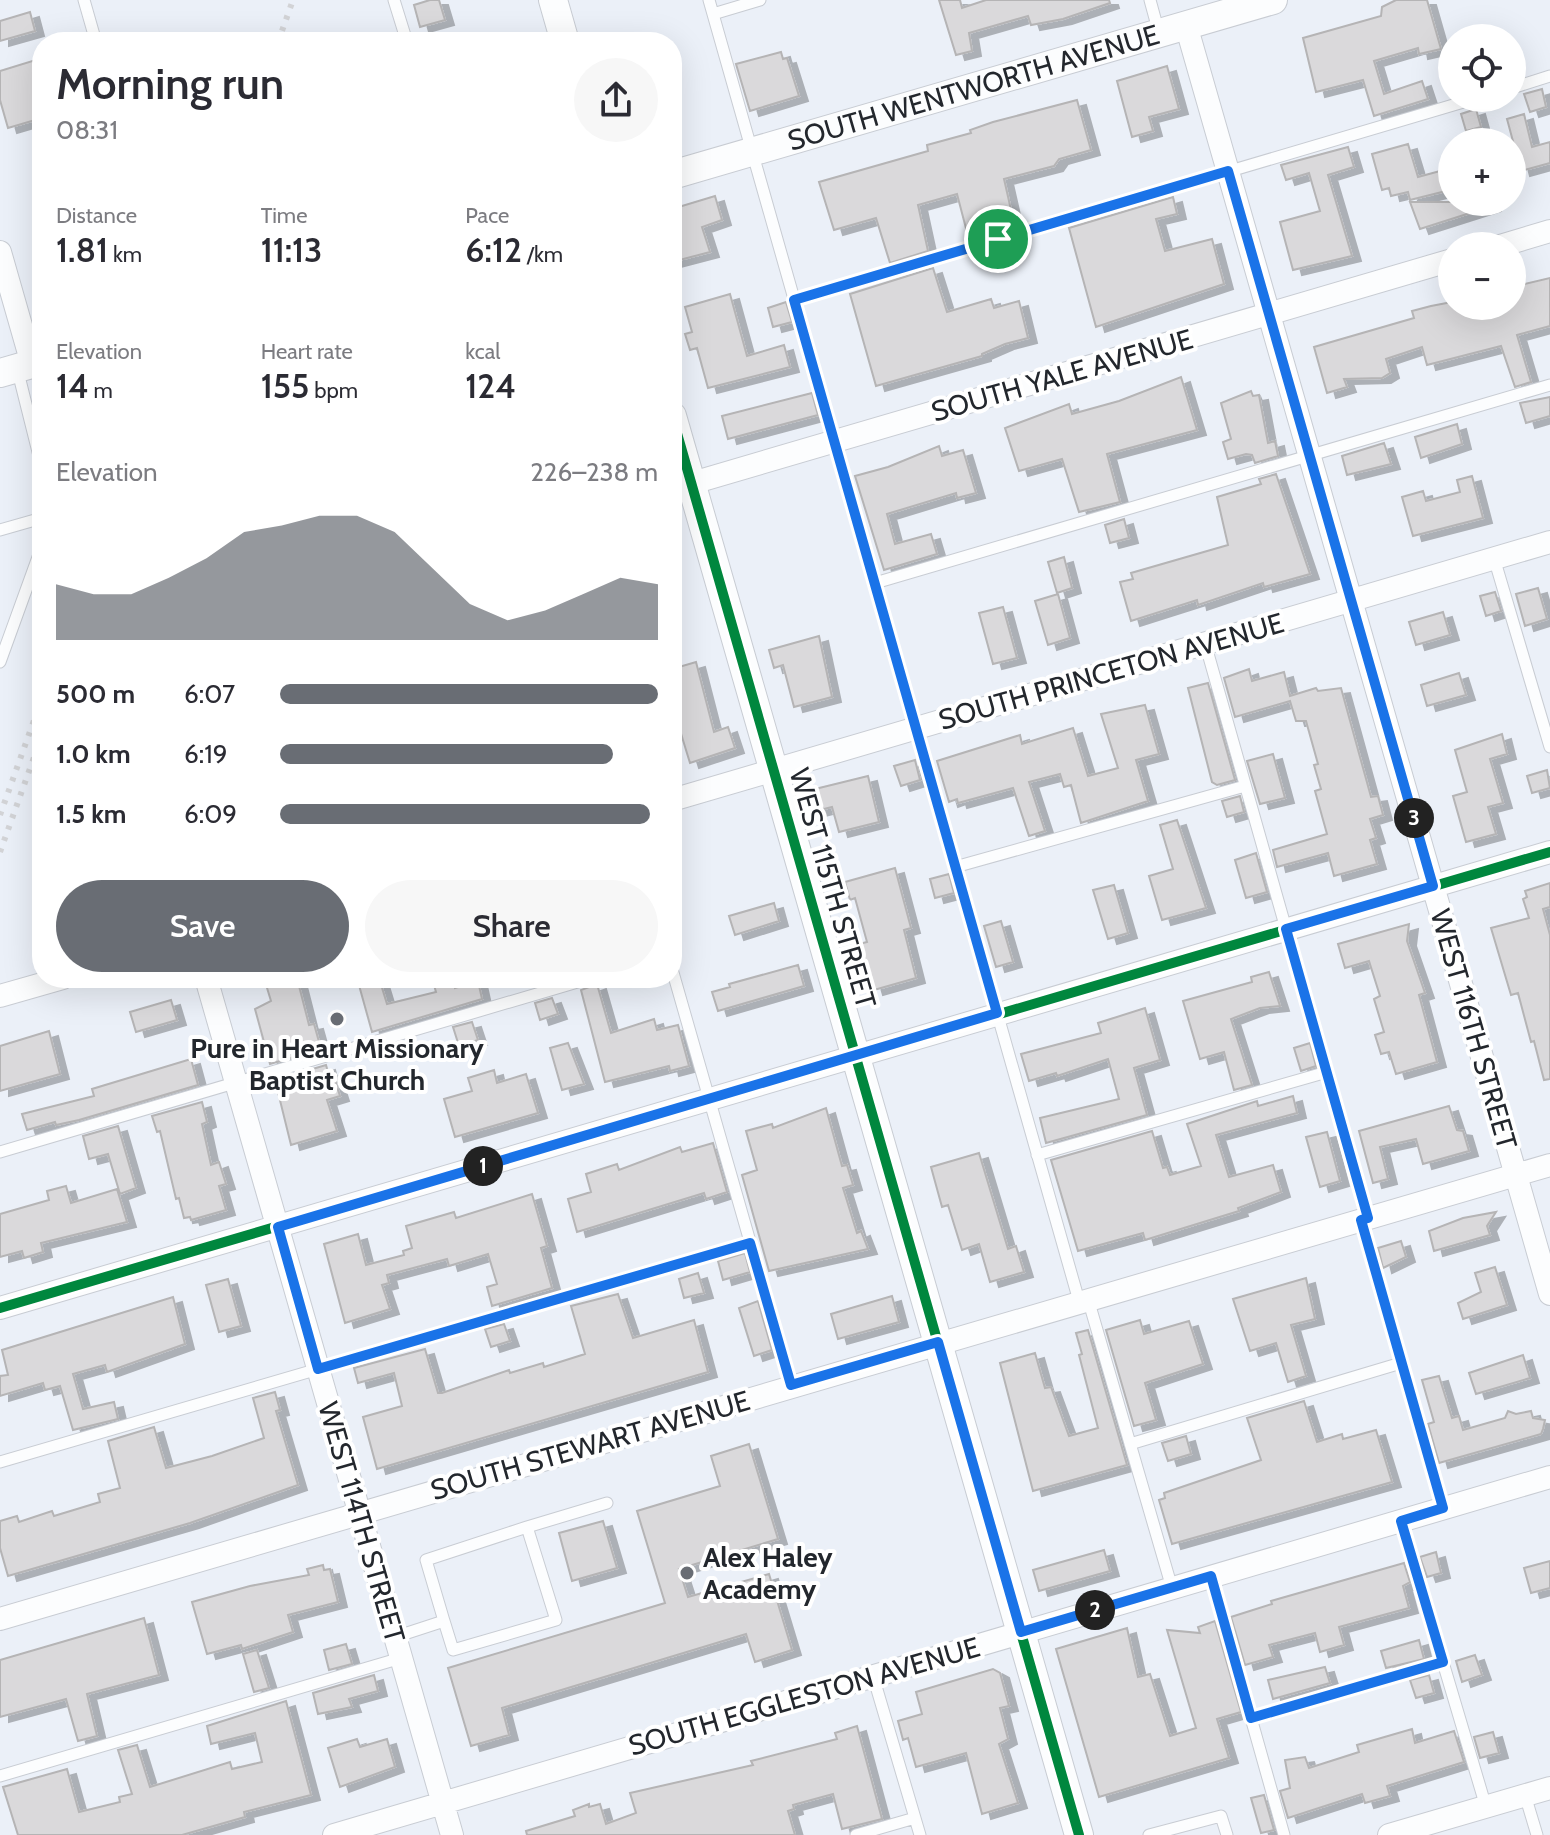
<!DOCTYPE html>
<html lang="en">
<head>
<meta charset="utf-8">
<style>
	:root { --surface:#fff; --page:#f7f7f7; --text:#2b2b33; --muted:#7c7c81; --accent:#696d74 }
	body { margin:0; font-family:Cabin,sans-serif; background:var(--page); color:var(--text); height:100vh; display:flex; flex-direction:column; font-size:30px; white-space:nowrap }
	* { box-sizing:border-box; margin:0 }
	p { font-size:26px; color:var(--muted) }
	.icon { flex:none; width:44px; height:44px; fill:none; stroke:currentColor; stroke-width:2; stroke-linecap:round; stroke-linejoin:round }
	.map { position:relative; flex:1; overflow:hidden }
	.details { position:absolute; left:32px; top:32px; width:650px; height:956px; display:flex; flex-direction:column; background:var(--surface); border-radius:32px; box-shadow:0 8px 32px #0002 }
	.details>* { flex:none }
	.buttons { position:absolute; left:1438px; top:24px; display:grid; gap:16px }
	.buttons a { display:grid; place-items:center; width:88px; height:88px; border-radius:50%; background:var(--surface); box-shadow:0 8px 32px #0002; font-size:40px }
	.pin { position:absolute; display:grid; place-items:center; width:68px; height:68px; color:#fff; margin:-34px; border:4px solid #fff; border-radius:50%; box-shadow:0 2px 8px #0007 }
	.km { position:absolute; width:40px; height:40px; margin:-20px; border-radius:50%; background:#222; color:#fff; font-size:22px; line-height:40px; text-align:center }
	.round { display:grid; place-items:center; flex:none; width:84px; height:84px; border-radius:42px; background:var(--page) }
	.summary { display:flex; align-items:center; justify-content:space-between; height:136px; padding:0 24px }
	h1 { font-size:44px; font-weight:600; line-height:60px }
	.stats { display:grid; grid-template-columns:repeat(3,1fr); gap:12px; height:136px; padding:8px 24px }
	.stats div { display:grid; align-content:center }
	.stats b { font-size:34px; font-weight:600 }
	.stats small { font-size:22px; font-weight:400 }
	.stats p { font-size:22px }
	.chart { height:224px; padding:16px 24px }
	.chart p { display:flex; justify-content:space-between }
	.chart svg { width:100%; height:144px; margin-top:8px; fill:var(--accent); opacity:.7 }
	.cta { display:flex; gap:16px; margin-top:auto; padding:16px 24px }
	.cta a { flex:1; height:92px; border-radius:48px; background:var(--accent); color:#fff; font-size:32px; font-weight:600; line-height:92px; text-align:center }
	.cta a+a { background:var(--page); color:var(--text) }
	ul { padding:0 24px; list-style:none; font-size:26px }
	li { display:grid; grid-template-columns:128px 96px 1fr; align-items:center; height:60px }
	li i { height:20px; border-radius:10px; background:var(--accent) }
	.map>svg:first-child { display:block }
	.building { fill:#dad9db; stroke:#b5b4b5; stroke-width:2; filter:url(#shadow) }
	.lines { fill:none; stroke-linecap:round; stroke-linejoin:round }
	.service-casing { stroke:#c8ccd3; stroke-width:13 }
	.minor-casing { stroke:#c8ccd3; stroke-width:24 }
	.tertiary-casing { stroke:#c8ccd3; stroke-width:30 }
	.service { stroke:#fcfdfe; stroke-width:11 }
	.minor { stroke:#fcfdfe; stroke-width:22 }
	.tertiary { stroke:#fcfdfe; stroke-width:28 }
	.rail { stroke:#d2d3d6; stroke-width:6; stroke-dasharray:4 8; stroke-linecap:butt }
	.cycleway-casing { stroke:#fff; stroke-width:15 }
	.cycleway { stroke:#00873e; stroke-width:10 }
	.route-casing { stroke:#fff; stroke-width:16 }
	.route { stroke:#1a73e8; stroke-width:10 }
	.poi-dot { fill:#696d74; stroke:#fff; stroke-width:3 }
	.labels { text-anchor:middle; stroke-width:8; stroke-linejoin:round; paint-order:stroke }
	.street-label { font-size:28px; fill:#23272d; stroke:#fff }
	.poi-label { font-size:28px; font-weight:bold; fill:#23272d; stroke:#fff }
</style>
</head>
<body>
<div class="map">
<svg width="1550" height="1835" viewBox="0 0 1550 1835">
	<defs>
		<filter id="shadow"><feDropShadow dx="9" dy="5" stdDeviation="0" flood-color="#0004"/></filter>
	</defs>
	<rect width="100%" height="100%" fill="#ebf0f8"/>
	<!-- building -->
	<path class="building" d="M430,0H439L445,20L420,27L414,5Z
		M939,0H960L962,8L986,0H1109L1110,3L1063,19L1031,25L1028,16L969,33L972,51L956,55Z
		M1396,0H1427L1441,49L1419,54L1418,48L1374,61L1384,94L1422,81L1428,99L1374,116L1363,80L1316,92L1303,38L1381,16L1382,7Z
		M30,12L35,31L0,41V21Z
		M781,52L783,59L787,58L799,96L750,111L736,64Z
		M42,58V118L8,128L0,100V71Z
		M1167,66L1179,109L1149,117L1153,131L1132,137L1117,81Z
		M1542,89L1546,107L1530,112L1524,94Z
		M1077,100L1091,150L1059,159L1054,166L1004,179L1014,223L968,236L957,194L918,205L928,251L890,263L876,218L834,230L819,182L928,151L927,145L971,133L970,130L993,122Z
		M1476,109L1481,127L1466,131L1461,114Z
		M1524,114L1532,147L1550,142V163L1521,171L1507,119Z
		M1408,144L1418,177L1440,171L1446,191L1410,200L1408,192L1391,196L1389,188L1382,190L1372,154Z
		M1348,147L1354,167L1328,175L1352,256L1293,270L1280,222L1320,211L1309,173L1286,180L1281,165Z
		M715,196L722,220L702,227L710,252L672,262V209Z
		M1173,197L1177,214L1156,219L1165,251L1212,239L1224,284L1096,327L1069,228Z
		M1410,202H1491L1492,206L1420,229Z
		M933,268L947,312L991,299L994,308L1019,301L1028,338L1005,344L982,354V356L876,386L850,294Z
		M1550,278V326L1517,335L1531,382L1515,387L1501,346L1427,365L1422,347L1386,359L1390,373L1382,378L1344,379L1347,387L1327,393L1314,347L1414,318L1412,311L1431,306L1452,302V306H1512V287Z
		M730,294L747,356L784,345L790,367L708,388L697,348L690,350L685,334L692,332L685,307Z
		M786,302L792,322L773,327L768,308Z
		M1181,377L1197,430L1107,454L1120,502L1079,512L1062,459L1019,471L1005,428L1069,404L1072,414L1119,401Z
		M1251,391L1253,396L1259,395L1268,443L1275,441L1278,456L1255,463L1252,455L1246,454L1228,459L1223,442L1231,439L1221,403Z
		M812,393L818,415L728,439L722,416Z
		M1550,397V416L1526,423L1520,403Z
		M1457,424L1462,444L1421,458L1415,437Z
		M1384,443L1391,464L1347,475L1342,456Z
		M939,446L942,456L963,450L976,493L957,498L956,493L887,514L895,544L931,534L937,554L884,570L855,476L888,467Z
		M1276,474L1310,574L1264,587L1263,583L1198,605L1197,600L1131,621L1120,582L1133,579L1131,573L1228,545L1217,497L1261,484L1259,479Z
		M1472,476L1483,518L1413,536L1402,497L1423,491L1426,501L1460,492L1457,480Z
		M1124,519L1129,538L1110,543L1105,525Z
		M1064,557L1072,588L1057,593L1048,562Z
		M1538,588L1547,619L1525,626L1516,594Z
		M1495,592L1501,611L1486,616L1480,596Z
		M1058,594L1070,638L1048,645L1035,601Z
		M1003,607L1017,658L993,664L979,613Z
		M1443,612L1450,635L1416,645L1409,622Z
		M819,636L832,697L794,707L783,665L774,668L769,650Z
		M696,662L714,732L728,727L735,748L690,763L675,714H672V669Z
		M1249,669L1252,681L1284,672L1290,696L1316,688L1318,691L1341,688L1371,797L1378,796L1383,815L1370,819L1376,838L1370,840L1377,864L1334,876L1328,853L1277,867L1273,850L1327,834L1315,791L1321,789L1314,765L1318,764L1306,721H1296L1290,701L1235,717L1224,678Z
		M1459,673L1466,695L1427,706L1421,685Z
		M1208,683L1235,780L1217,785L1212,782L1188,688Z
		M1145,705L1159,754L1136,760L1148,801L1081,823L1071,785L1064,787L1060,774L1029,782L1045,831L1029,836L1013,788L958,803L957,799L949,802L937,761L1020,735L1022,744L1073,728L1088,776L1118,768L1101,714Z
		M1502,734L1507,754L1490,759L1503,803L1488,807L1496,834L1466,842L1453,796L1467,792L1455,750Z
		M1273,754L1285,798L1260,804L1247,761Z
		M915,760L920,780L901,786L894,766Z
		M1547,770L1550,788L1532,793L1527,776Z
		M868,776L879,822L839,832L832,807L816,811L811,790Z
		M1240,796L1244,812L1227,817L1222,801Z
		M1177,820L1206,908L1162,920L1149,876L1173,869L1160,825Z
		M1256,853L1267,892L1246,898L1235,860Z
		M895,868L911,928L904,930L916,978L874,990L866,963L860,965L855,945L867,942L855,898L850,900L845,882Z
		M949,874L954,893L935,898L930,879Z
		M1550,883V907L1543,909L1550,935V1079L1544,1080L1534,1041L1531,1042L1518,993L1511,995L1491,928L1529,918L1523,899L1527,897L1525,891Z
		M1114,885L1128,933L1108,939L1093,890Z
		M774,903L779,921L735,935L729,916Z
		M1001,921L1013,962L996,967L984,926Z
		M1409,924L1407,941L1425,993L1419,995L1437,1062L1396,1074L1389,1052L1381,1054L1375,1035L1384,1032L1374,999L1380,996L1369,961L1345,968L1338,944Z
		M798,965L804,986L718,1011L712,992L730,987L729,984Z
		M1269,972L1280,1006L1260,1008L1231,1019L1252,1085L1234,1090L1224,1052L1200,1059L1183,1001L1252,982L1251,977Z
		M264,978H297L309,1025L314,1024L321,1049L270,1064L255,1009L271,1001Z
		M357,978H379L387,1004L436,992L432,978H452L455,988L478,981L482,999L372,1032Z
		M597,984L611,1033L654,1019L657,1030L678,1025L689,1066L670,1071L669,1066L605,1082L581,990Z
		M552,998L558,1014L540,1020L535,1003Z
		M171,1000L177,1020L136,1032L130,1012Z
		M1145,1008L1160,1060L1134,1068L1147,1115L1046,1143L1040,1118L1119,1099L1108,1059L1057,1076L1056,1073L1029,1081L1021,1054L1101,1033L1098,1023Z
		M472,1022L478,1040L459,1046L453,1027Z
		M49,1031L60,1074L0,1091V1046Z
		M568,1043L584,1084L562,1090L550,1048Z
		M1310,1043L1316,1066L1301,1071L1294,1048Z
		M191,1059L198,1085L79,1120L56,1125L55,1122L27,1130L22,1114L94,1096L92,1089Z
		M326,1065L328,1072L332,1071L340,1096L327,1100L337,1131L291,1145L275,1080Z
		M494,1070L497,1083L526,1074L538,1113L455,1137L444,1099L472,1091L468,1078Z
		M1293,1096L1297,1113L1216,1135L1229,1177L1273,1165L1281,1192L1238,1208L1239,1211L1145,1240L1143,1233L1078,1251L1051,1160L1152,1131L1163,1168L1167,1167L1170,1175L1201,1166L1187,1124L1257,1101L1258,1106Z
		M202,1102L207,1122L202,1124L211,1165L219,1162L226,1184L219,1186L226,1210L191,1220L190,1217L184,1218L179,1198L176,1199L160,1131L157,1132L152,1116Z
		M1449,1106L1457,1130L1463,1131L1469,1151L1423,1164L1416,1139L1380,1147L1388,1179L1373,1183L1359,1131Z
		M826,1108L842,1166L847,1165L853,1185L843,1188L857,1233L861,1231L868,1249L769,1271L742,1175L757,1170L746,1131L772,1124L773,1128Z
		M118,1126L136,1188L120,1194L108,1154L89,1159L83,1136Z
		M1327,1132L1340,1181L1320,1187L1306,1137Z
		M713,1143L727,1192L706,1199L704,1193L577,1232L568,1199L591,1192L586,1174L617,1164L619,1170L680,1147L682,1152Z
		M979,1153L1008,1249L1016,1246L1024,1272L990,1282L979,1244L962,1250L948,1205L942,1207L931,1167Z
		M66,1186L71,1203L117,1189L127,1222L41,1243L43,1252L24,1258L22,1251L0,1257V1214L49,1200L47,1191Z
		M532,1194L547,1246L541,1248L552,1288L492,1306L487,1287L497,1284L488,1254L449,1266L447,1259L387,1275L389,1283L382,1285L390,1309L345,1323L324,1244L358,1234L366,1265L404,1255L403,1251L412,1248L406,1226L454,1212L456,1218Z
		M1496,1212L1487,1226L1490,1235L1434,1251L1429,1231L1463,1218Z
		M1401,1241L1406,1257L1383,1268L1378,1248Z
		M745,1253L750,1272L723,1280L718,1261Z
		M1495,1267L1507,1305L1463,1319L1458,1303L1481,1292L1475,1273Z
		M698,1273L704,1293L684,1298L679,1279Z
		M1306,1278L1315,1319L1291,1325L1306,1376L1288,1382L1276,1343L1250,1351L1233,1299Z
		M228,1279L241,1326L219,1332L206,1285Z
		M618,1294L633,1338L694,1320L708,1372L377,1469L363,1417L402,1406L394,1373L358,1383L354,1368L425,1349L438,1393H442L509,1370L510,1373L543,1363L544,1367L585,1354L571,1306Z
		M892,1296L899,1322L838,1339L831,1314Z
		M173,1297L185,1344L107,1372L105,1365L73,1374L83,1409L114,1402L118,1419L73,1430L60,1386L45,1390L43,1383L0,1396V1376L8,1375L2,1350Z
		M758,1301L772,1350L754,1356L739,1308Z
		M1140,1320L1144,1334L1189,1321L1203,1364L1145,1383L1156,1420L1134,1426L1106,1330Z
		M504,1324L510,1341L491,1347L485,1329Z
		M1088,1330L1127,1465L1033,1491L1000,1363L1035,1353L1045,1388L1051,1387L1069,1436L1098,1428L1079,1355L1082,1354L1076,1333Z
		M1523,1355L1530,1378L1476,1394L1469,1373Z
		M1439,1376L1452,1418L1459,1416L1463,1430L1505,1418L1508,1411L1516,1414L1531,1411L1533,1418L1545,1420L1543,1429L1541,1434L1439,1463L1428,1424L1434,1422L1422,1380Z
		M275,1392L280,1410L276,1411L298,1485L190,1523L8,1576L0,1548V1521L17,1516L19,1522L52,1511L54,1516L100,1502L98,1494L120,1488L108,1441L154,1427L166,1468L212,1456L264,1438L253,1398Z
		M1304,1401L1317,1442L1342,1434L1343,1439L1376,1430L1392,1482L1172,1544L1159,1500L1165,1498L1164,1493L1261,1460L1247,1418Z
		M1186,1436L1191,1454L1168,1461L1162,1443Z
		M749,1444L778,1539L679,1569L688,1597L769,1574L792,1650L755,1662L746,1634L502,1708L509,1735L471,1746L448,1668L665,1603L637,1511L720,1486L711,1456Z
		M603,1521L617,1568L572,1581L559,1533Z
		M1104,1550L1110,1571L1039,1591L1033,1570Z
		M1436,1552L1441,1573L1427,1577L1420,1557Z
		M1550,1561V1588L1531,1593L1524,1568Z
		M1404,1563L1410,1582L1403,1586L1409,1608L1339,1627L1344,1645L1320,1652L1315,1633L1269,1645L1273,1657L1245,1665L1231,1617L1272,1604L1271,1601Z
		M323,1565L324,1570L330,1569L338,1602L288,1615L293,1632L242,1649L241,1645L207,1654L192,1602L250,1586L309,1575L307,1569Z
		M144,1618L159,1675L87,1694L97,1736L78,1741L66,1699L0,1717V1660Z
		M1215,1621L1241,1712L1217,1719L1229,1758L1099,1797L1056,1649L1127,1628L1138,1677L1150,1674L1170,1736L1196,1728L1167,1630L1200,1633L1198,1627Z
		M1419,1640L1424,1659L1386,1668L1381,1651Z
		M346,1644L352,1664L329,1670L324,1650Z
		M257,1650L269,1688L254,1692L243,1654Z
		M1475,1655L1482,1675L1462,1682L1456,1661Z
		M1325,1667L1330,1683L1273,1699L1268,1680Z
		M993,1669L1000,1673L1009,1706L1000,1708L1008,1739L999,1744L1018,1803L982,1814L966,1753L916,1767L908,1738L903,1740L898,1721L922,1714L916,1692Z
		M374,1675L378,1691L349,1699L352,1707L318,1714L313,1693Z
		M1429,1675L1434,1693L1416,1698L1410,1680Z
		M286,1701L311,1795L244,1812L245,1817L182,1835H18L3,1787L67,1769L79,1812L120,1802L119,1797L132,1794L118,1750L137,1745L150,1787L230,1762L232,1769L262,1762L255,1733L211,1744L207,1726Z
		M857,1726L882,1819L842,1829L833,1794L793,1805L794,1809L788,1811L795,1835H527L526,1831L575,1816L573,1810L589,1804V1807L600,1804L606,1824L636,1813L630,1793L753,1765L751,1761L837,1739L835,1733Z
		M1412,1729L1415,1743L1454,1731L1464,1762L1387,1786L1390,1796L1365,1803L1362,1794L1288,1818L1280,1791L1290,1788L1285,1760L1305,1757L1309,1768L1359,1752L1357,1745Z
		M1493,1732L1499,1753L1480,1758L1474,1737Z
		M357,1739L360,1747L387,1739L395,1767L340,1787L328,1748Z
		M1264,1795L1274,1830L1261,1833L1251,1798Z"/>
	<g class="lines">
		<defs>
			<path id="service" d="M84,0L96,42
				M394,0L407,42
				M709,0L1079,1301
				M1150,0L1159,33
				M713,14L760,0
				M1512,88L1550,76
				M794,300L1477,98
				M17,368L42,468
				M0,530L42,518
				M1494,558L1550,747
				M875,583L1550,385
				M1205,643L1368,1218
				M0,662L42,546
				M955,867L1245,786
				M672,969L791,1385
				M0,1152L591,978
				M1037,1155L1327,1072
				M1361,1220L1443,1508
				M1088,1299L1172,1588
				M1130,1444L1401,1363
				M0,1462L750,1243
				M1401,1521L1486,1807
				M1211,1576L1284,1835
				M444,1621L426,1560L527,1527
				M395,1637L444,1621L453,1650L556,1620L527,1527L607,1503
				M873,1676L920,1835
				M1251,1718L1443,1662
				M0,1776L401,1658
				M1525,1795L1537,1835
				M856,1835L915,1818
				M1149,1835L1221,1816L1227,1835"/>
			<path id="minor" d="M1186,25L1550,1294
				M1500,246L1550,231
				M0,252L32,364
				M672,489L1452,260
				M672,800L1550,542
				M206,978L452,1835
				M0,996L63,978
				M0,1308L1550,852
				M0,1619L1550,1165
				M334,1835L1550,1477
				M1389,1835L1550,1788"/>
			<g id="tertiary">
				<path d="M553,0L565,42"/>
				<path id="s1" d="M672,175L1273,0"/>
				<path d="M0,373L42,361"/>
				<path d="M672,416L1079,1835"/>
			</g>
		</defs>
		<!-- service casing -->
		<use href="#service" class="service-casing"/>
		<!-- minor casing -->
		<use href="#minor" class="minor-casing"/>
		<!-- tertiary casing -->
		<use href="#tertiary" class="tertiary-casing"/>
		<!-- service -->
		<use href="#service" class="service"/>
		<!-- minor -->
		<use href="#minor" class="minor"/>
		<!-- tertiary -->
		<use href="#tertiary" class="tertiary"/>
		<!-- rail -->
		<path class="rail" d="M278,42L293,0
			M0,815L42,698
			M0,852L42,735"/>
		<defs>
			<path id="cycleway" d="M672,416L1079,1835
				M0,1308L1550,852"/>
		</defs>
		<!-- cycleway casing -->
		<use href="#cycleway" class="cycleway-casing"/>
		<!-- cycleway -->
		<use href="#cycleway" class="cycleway"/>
	</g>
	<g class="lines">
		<defs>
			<path id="route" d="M1228,171L1433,886L1286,929L1368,1218L1361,1220L1443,1508L1401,1521L1443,1662L1251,1718L1211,1576L1021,1632L938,1342L791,1385L750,1243L318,1369L278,1227L997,1013L794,300Z"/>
		</defs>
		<!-- route casing -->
		<use href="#route" class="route-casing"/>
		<!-- route -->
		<use href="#route" class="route"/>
	</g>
	<!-- markers -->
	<g class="poi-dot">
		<circle cx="337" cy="1019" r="8"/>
		<circle cx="687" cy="1573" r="8"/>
	</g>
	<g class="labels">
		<!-- street labels -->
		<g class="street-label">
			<text dy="10" stroke="none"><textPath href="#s1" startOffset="314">SOUTH WENTWORTH AVENUE</textPath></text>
			<text transform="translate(1062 375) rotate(-16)" y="10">SOUTH YALE AVENUE</text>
			<text transform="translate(1111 671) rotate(-16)" y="10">SOUTH PRINCETON AVENUE</text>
			<text transform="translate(833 888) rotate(74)" y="10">WEST 115TH STREET</text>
			<text transform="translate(1474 1029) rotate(74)" y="10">WEST 116TH STREET</text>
			<text transform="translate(590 1445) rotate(-16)" y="10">SOUTH STEWART AVENUE</text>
			<text transform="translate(362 1522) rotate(74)" y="10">WEST 114TH STREET</text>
			<text transform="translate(804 1696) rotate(-16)" y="10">SOUTH EGGLESTON AVENUE</text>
		</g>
		<!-- poi labels -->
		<g class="poi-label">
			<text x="337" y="1058">Pure in Heart Missionary<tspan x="337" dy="32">Baptist Church</tspan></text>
			<text x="703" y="1567" text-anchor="start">Alex Haley<tspan x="703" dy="32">Academy</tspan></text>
		</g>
	</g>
</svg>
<div class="buttons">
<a><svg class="icon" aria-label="locate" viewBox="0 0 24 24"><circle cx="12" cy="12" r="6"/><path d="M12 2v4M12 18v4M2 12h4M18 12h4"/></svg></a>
<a>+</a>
<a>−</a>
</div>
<div class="pin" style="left:998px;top:239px;background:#1e9e55"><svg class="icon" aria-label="arrive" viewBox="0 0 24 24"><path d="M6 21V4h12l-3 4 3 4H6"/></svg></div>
<b class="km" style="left:483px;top:1166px">1</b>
<b class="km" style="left:1095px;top:1610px">2</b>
<b class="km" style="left:1414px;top:818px">3</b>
<section class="details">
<div class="summary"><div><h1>Morning run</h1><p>08:31</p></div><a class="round"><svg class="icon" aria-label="share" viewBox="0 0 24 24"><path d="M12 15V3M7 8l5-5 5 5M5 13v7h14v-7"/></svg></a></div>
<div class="stats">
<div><p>Distance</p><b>1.81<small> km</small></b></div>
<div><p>Time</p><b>11:13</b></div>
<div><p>Pace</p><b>6:12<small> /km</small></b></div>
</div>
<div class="stats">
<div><p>Elevation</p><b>14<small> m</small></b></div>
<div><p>Heart rate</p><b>155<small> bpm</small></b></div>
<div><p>kcal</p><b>124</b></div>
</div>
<div class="chart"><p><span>Elevation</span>226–238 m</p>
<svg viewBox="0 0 160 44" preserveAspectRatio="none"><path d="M0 44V27L10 30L20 30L30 25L40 19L50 11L60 9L70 6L80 6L90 11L100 22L110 33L120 38L130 35L140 30L150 25L160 27V44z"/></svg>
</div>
<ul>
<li><b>500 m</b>6:07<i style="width:100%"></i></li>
<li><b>1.0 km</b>6:19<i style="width:88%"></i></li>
<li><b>1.5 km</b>6:09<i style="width:98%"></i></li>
</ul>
<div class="cta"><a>Save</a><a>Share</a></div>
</section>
</div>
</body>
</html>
